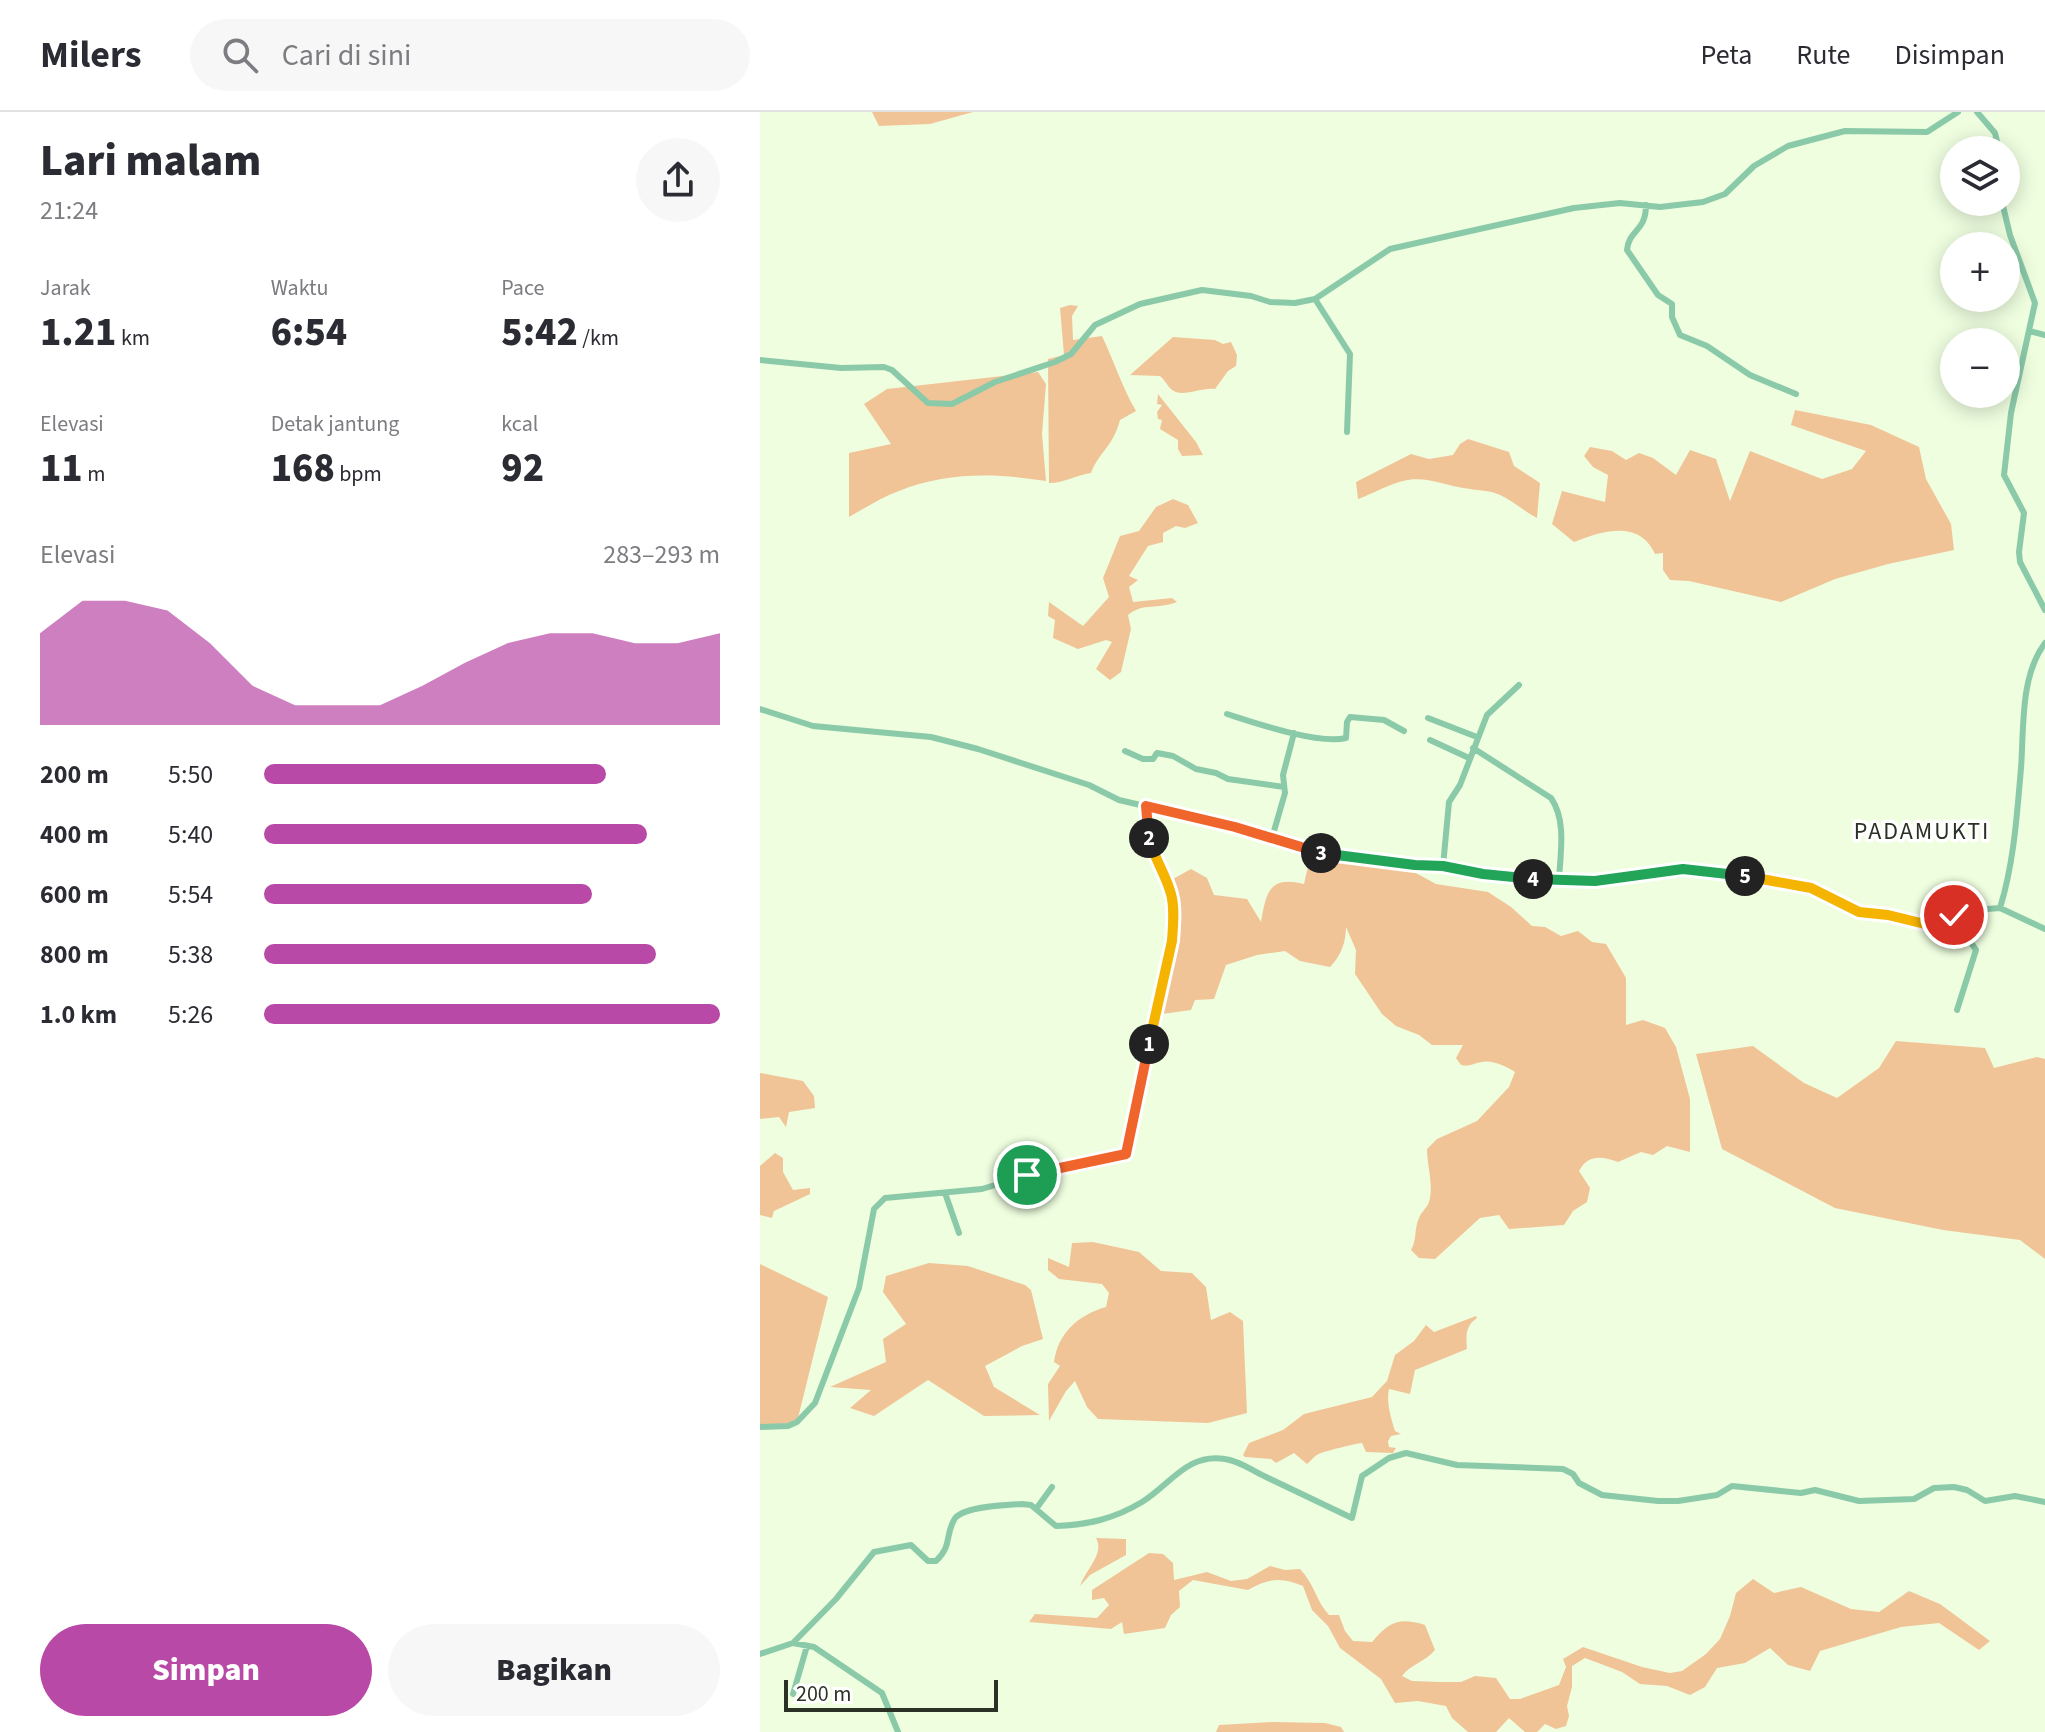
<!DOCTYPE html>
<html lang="id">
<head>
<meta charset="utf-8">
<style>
	:root { --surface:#fff; --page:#f7f7f7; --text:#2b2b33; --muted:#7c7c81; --line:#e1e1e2; --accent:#b949a6 }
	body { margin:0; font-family:"Source Sans 3",sans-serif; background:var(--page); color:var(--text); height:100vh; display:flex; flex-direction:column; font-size:30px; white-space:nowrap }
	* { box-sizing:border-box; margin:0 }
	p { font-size:26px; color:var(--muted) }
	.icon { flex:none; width:44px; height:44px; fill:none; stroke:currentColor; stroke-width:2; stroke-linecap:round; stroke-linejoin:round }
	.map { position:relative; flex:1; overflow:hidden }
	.drawer { display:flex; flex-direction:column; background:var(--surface); width:760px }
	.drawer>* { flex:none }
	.controls { position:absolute; left:1180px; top:24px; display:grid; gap:16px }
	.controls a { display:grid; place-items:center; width:80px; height:80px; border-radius:50%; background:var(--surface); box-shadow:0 4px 20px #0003; font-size:40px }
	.scale { position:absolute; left:24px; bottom:20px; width:214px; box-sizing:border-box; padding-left:8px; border:4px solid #2b3125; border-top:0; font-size:22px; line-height:28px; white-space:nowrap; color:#2b3125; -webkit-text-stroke:6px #fff; paint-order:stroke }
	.pin { position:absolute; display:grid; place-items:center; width:68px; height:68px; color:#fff; margin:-34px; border:4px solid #fff; border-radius:50%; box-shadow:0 2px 8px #0007 }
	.km { position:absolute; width:40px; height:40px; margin:-20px; border-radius:50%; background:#222; color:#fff; font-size:22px; line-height:40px; text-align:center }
	.round { display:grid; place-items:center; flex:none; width:84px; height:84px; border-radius:42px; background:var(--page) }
	.summary { display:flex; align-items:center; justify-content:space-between; height:136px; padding:0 40px }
	h1 { font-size:44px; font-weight:800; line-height:60px }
	.metrics { display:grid; grid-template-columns:repeat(3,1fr); gap:12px; height:136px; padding:8px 40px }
	.metrics div { display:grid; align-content:center }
	.metrics b { font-size:40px; font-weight:800 }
	.metrics small { font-size:22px; font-weight:400 }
	.metrics p { font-size:22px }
	.chart { height:224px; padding:16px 40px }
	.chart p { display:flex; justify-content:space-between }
	.chart svg { width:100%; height:144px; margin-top:8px; fill:var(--accent); opacity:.7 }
	.action { display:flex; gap:16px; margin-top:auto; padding:16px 40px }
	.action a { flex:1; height:92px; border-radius:48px; background:var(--accent); color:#fff; font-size:32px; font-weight:800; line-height:92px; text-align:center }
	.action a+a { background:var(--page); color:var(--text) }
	ul { padding:0 40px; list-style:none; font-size:26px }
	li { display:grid; grid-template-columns:128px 96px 1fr; align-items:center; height:60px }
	li i { height:20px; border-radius:10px; background:var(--accent) }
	header { display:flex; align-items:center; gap:48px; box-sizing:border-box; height:112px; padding:0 40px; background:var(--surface); border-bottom:2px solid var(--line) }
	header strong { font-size:38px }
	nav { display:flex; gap:44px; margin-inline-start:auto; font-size:28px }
	.search { width:560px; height:72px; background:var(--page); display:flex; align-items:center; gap:20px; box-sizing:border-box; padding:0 28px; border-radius:44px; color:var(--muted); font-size:30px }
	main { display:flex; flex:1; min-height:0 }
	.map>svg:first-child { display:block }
	.green { fill:#f0c497 }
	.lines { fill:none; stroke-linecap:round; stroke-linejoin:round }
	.minor { stroke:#8bcaa9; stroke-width:6 }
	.split-1-casing { stroke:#fff; stroke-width:16 }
	.split-2-casing { stroke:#fff; stroke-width:16 }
	.split-3-casing { stroke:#fff; stroke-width:16 }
	.split-4-casing { stroke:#fff; stroke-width:16 }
	.split-5-casing { stroke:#fff; stroke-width:16 }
	.split-6-casing { stroke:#fff; stroke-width:16 }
	.split-1 { stroke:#f0652b; stroke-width:10 }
	.split-2 { stroke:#f5b400; stroke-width:10 }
	.split-3 { stroke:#f0652b; stroke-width:10 }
	.split-4 { stroke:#22a559; stroke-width:10 }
	.split-5 { stroke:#22a559; stroke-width:10 }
	.split-6 { stroke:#f5b400; stroke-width:10 }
	.labels { text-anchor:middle; stroke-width:7; stroke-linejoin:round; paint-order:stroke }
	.quarter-label { font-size:24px; letter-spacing:2px; fill:#2b3125; stroke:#fff }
</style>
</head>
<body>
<header>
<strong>Milers</strong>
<div class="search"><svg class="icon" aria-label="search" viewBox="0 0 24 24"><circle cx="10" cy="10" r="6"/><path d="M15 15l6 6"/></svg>Cari di sini</div>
<nav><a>Peta</a><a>Rute</a><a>Disimpan</a></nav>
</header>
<main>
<section class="drawer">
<div class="summary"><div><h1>Lari malam</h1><p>21:24</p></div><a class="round"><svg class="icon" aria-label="share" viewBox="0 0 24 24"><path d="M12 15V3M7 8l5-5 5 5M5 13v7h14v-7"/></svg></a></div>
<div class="metrics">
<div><p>Jarak</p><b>1.21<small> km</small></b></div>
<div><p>Waktu</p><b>6:54</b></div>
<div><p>Pace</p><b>5:42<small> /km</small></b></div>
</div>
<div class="metrics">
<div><p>Elevasi</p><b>11<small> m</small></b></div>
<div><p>Detak jantung</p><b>168<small> bpm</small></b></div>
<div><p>kcal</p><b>92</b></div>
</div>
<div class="chart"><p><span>Elevasi</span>283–293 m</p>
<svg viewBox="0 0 160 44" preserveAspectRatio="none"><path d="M0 44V16L10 6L20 6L30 9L40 19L50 32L60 38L70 38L80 38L90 32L100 25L110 19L120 16L130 16L140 19L150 19L160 16V44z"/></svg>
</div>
<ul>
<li><b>200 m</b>5:50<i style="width:75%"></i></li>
<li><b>400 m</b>5:40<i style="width:84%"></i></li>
<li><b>600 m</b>5:54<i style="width:72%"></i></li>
<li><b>800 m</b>5:38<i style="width:86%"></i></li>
<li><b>1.0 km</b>5:26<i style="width:100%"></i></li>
</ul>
<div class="action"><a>Simpan</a><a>Bagikan</a></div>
</section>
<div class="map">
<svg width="1285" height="1620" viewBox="0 0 1285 1620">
	<rect width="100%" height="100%" fill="#eefedf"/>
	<!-- green -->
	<path class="green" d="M112,0H213L170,12L119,14Z
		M310,193L318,194L312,204L313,228L342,224C354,249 362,275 376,299L360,308C353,335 339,340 331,361C316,363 305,371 289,371L288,247L304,243L300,196Z
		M413,225L455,228L463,232L471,230L477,243L476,254L468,259L455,277C443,275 423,285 414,279C409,277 405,268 400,264L370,263Z
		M278,260L286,272L282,322L286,369C236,361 186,360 139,379C122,385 105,396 89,405V341L131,332L104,292L127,277Z
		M398,282L436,330L443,343L422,344L418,337V328L400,317L402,308L398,307L397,300L402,293L397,292Z
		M1035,298L1111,313L1159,335L1166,367L1191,412L1194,438L1128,452L1075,467L1021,490L929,469L910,468L903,458V441L895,442C879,407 842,419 814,430L792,412L802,379L845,390L848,363L833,355L824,344L830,335L852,339L866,348L879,341L893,346L916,363L930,338L956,347L970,389L990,339L1062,367L1092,357L1106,339L1031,313Z
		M708,327L749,340L754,354L780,371L777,406C764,399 753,389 740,383C730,378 721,379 710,377C688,375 666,363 643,369C629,372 612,382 598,387L596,370L651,342L669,347L693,343L700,332Z
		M413,387L428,393L438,411L425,416L416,414L403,421V430L388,434L369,464L378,468L369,475L373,490L412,486L417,490C397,498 384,490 368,503L371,517L361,560L350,568L336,557L352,530L346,528L318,537L293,526L295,508L288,504L289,490L323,514L349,485L343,466L360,424L379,419L396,395Z
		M550,746L574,751L639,752L676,772L728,780L751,795L772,814L785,815L801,824L818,819L832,830L846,832L866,866V913L883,908L905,916L916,935L930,987V1040L907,1034L893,1043L881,1040L858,1050C842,1044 828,1042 819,1059L830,1076L827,1090L813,1099L804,1113L749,1117L739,1103L720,1106L675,1147L659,1146L651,1138C657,1128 654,1117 659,1106C661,1100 667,1096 669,1090C674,1073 667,1054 667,1037L677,1027L717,1009L749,975L755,960C745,954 733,948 722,950C713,951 711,955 701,953L696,946L703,933H672L659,923L636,914L622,902L595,862L596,838L586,815C586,830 581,844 570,855L540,849L525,839L497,843L466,853L454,887L435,888L431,898L402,902L417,813L413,767L431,757L447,766L454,783L487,787L501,810C506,781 509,763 544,772Z
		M1136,929L1225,936L1234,956L1277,945L1285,947V1147L1260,1128L1183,1118L1075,1096L962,1037L936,942L993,934L1044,971L1077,986L1119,956Z
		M0,961L43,969L54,984L55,996L29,1000L26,1015L19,1005L0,1007Z
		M15,1041L23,1046V1060L33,1078L50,1076V1082L14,1099L12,1106L0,1103V1054Z
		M333,1130L379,1140L401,1159L432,1161L446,1175L451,1208L470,1200L483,1209L487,1301L448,1311L338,1307L327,1295L315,1269L306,1279L289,1309L288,1272L300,1254L294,1250C298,1221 318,1203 346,1195L349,1181L342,1172L299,1167L288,1158V1146L309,1155L312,1131Z
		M169,1151L208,1154L265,1173L271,1178L283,1227L262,1234L225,1254L234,1275L280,1303L224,1304L168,1268L114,1304L90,1296L111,1278L70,1275L126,1250L123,1227L146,1212L123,1180L126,1164Z
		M0,1152L68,1185L37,1310L0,1315Z
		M716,1204L717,1206C705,1214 706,1224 707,1237L655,1258L650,1282L629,1277C626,1290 631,1306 635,1319L641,1322L631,1324L628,1329L629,1335L636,1336L633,1341L606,1340L602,1331C598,1331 560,1340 557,1343C553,1345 551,1349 547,1352L534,1341L516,1351L511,1347L485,1345L483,1343L489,1331L523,1318L544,1302L612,1285L627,1269L635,1243L654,1229L666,1213L674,1220Z
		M336,1426L366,1427V1443L330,1463L320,1474C326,1457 345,1442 336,1426Z
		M389,1441L403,1442L413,1451L414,1468L447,1460L471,1469L487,1467L510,1454L525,1458L540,1457C554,1471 556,1489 569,1503H579L585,1519L593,1529L612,1530C629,1510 639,1505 665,1513L675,1538C665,1550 651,1552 642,1564L652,1569L680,1570H701L715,1564L736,1566L750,1587H760L799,1573L806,1555L803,1547L823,1535L882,1555L910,1561L922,1559L946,1542L960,1527L970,1504L976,1481L993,1467L1014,1481L1041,1475L1091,1497L1119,1500L1149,1479L1180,1492L1230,1529L1219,1538L1179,1511L1141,1515L1060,1539L1050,1559L1028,1553L1010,1536L985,1551L957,1556L945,1575L930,1583L907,1574L880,1572L862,1560L825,1546L812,1554V1575L807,1594L809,1604L806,1614L796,1617L785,1612L777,1620H765L749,1606L736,1620H708L692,1606L686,1594L658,1589L635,1591L621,1567L580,1536L568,1514L552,1498L543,1474C522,1465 508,1466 488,1478L433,1468L419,1479L420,1495L411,1503L405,1516L364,1522L362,1510L351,1517L269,1510L275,1502L337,1506L349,1493L344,1486L332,1488V1478Z
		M514,1610L565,1611L581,1615L584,1620H456L459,1613Z"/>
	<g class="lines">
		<!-- minor -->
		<path class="minor" d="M1217,0L1235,21L1239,38
			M1242,90L1250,123L1275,191L1251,301L1244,363L1264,401L1259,440L1260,450L1285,498
			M886,93C886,120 869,117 867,138L898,183L912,192V205L920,223L947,234L990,263L1036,282
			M555,187L590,242L587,320
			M1270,219L1285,223
			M0,248L81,256L124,255L132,258L168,291L192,292L235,270L295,250L311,242L335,213L380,192L442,178L491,184L510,190L535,191L555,187L630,137L814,96L860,91L900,95L943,90L965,82L994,54L1028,34L1085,19L1167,20L1198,0
			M0,597L53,614L171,625L218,637L329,673L359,688L475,715L570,744L683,754L723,762L799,769H835L907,758H949L1040,773L1061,780L1099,800L1128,803L1165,812L1178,811L1202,799L1240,796L1285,817
			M467,602C495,611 559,633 586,626L587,610L590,605L624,608L644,619
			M668,606L717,625
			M670,628L709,646
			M713,636L791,686C807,709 800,742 799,769
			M365,639L383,647H393L397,641L413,644L436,657L456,661L468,667L524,675
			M512,726L525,681L523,663L534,621
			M683,754L689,690L700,673L727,603L759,573
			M1240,796C1254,751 1257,702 1261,656C1264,616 1260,564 1285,531
			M1197,898L1216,838L1206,823L1202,799
			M185,1081L199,1121
			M0,1315L28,1314L37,1310L55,1291L99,1176L114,1097L125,1086L222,1077L281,1059L357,1046L366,1042L376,985L412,829V785L389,728L386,694
			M276,1397L292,1375
			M33,1531L54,1535L122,1581L138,1620
			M0,1542L33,1531L76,1487L114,1440L151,1433L168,1449H176C192,1434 185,1424 194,1408C201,1394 247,1393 262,1392L271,1393L296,1414C327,1413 354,1407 382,1390C411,1372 427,1341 465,1347C480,1349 491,1358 504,1364C533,1378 563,1392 592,1406L602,1364L629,1346L646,1341L697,1353L803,1357L813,1362L819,1371L842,1383L898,1389H918L957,1383L972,1374L1041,1381L1055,1378L1099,1389L1154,1387L1174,1376L1194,1375L1207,1378L1225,1389L1255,1384L1285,1390
			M33,1582L47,1534"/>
	</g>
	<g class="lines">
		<defs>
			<path id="split-1" d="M267,1063L366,1042L389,932"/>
			<path id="split-2" d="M389,726C394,746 406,763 411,782C415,796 413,814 412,829L389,932"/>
			<path id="split-3" d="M389,726L386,694L475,715L561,741"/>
			<path id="split-4" d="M561,741L655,753L683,754L723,762L773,767"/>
			<path id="split-5" d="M773,767L835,769L923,757L985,764"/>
			<path id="split-6" d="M985,764L1051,776L1099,800L1128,803L1165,812L1178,811L1194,803"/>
		</defs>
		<!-- split-1 casing -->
		<use href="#split-1" class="split-1-casing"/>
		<!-- split-2 casing -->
		<use href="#split-2" class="split-2-casing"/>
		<!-- split-3 casing -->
		<use href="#split-3" class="split-3-casing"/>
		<!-- split-4 casing -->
		<use href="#split-4" class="split-4-casing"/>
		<!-- split-5 casing -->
		<use href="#split-5" class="split-5-casing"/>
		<!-- split-6 casing -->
		<use href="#split-6" class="split-6-casing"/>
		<!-- split-1 -->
		<use href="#split-1" class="split-1"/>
		<!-- split-2 -->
		<use href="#split-2" class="split-2"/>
		<!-- split-3 -->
		<use href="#split-3" class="split-3"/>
		<!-- split-4 -->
		<use href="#split-4" class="split-4"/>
		<!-- split-5 -->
		<use href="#split-5" class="split-5"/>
		<!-- split-6 -->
		<use href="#split-6" class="split-6"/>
	</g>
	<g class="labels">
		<!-- quarter labels -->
		<g class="quarter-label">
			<text x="1162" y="727">PADAMUKTI</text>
		</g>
	</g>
</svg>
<div class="controls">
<a><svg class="icon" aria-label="layers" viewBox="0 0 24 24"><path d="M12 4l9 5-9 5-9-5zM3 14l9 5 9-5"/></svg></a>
<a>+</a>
<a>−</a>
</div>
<div class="scale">200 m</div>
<div class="pin" style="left:267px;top:1063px;background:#1e9e55"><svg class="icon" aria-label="arrive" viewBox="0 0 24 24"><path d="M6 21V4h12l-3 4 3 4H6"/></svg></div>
<div class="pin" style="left:1194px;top:803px;background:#d93025"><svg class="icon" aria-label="check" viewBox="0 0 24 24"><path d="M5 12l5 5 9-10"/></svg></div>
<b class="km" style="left:389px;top:932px">1</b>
<b class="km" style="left:389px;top:726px">2</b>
<b class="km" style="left:561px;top:741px">3</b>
<b class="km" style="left:773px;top:767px">4</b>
<b class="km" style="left:985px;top:764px">5</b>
</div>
</main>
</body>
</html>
